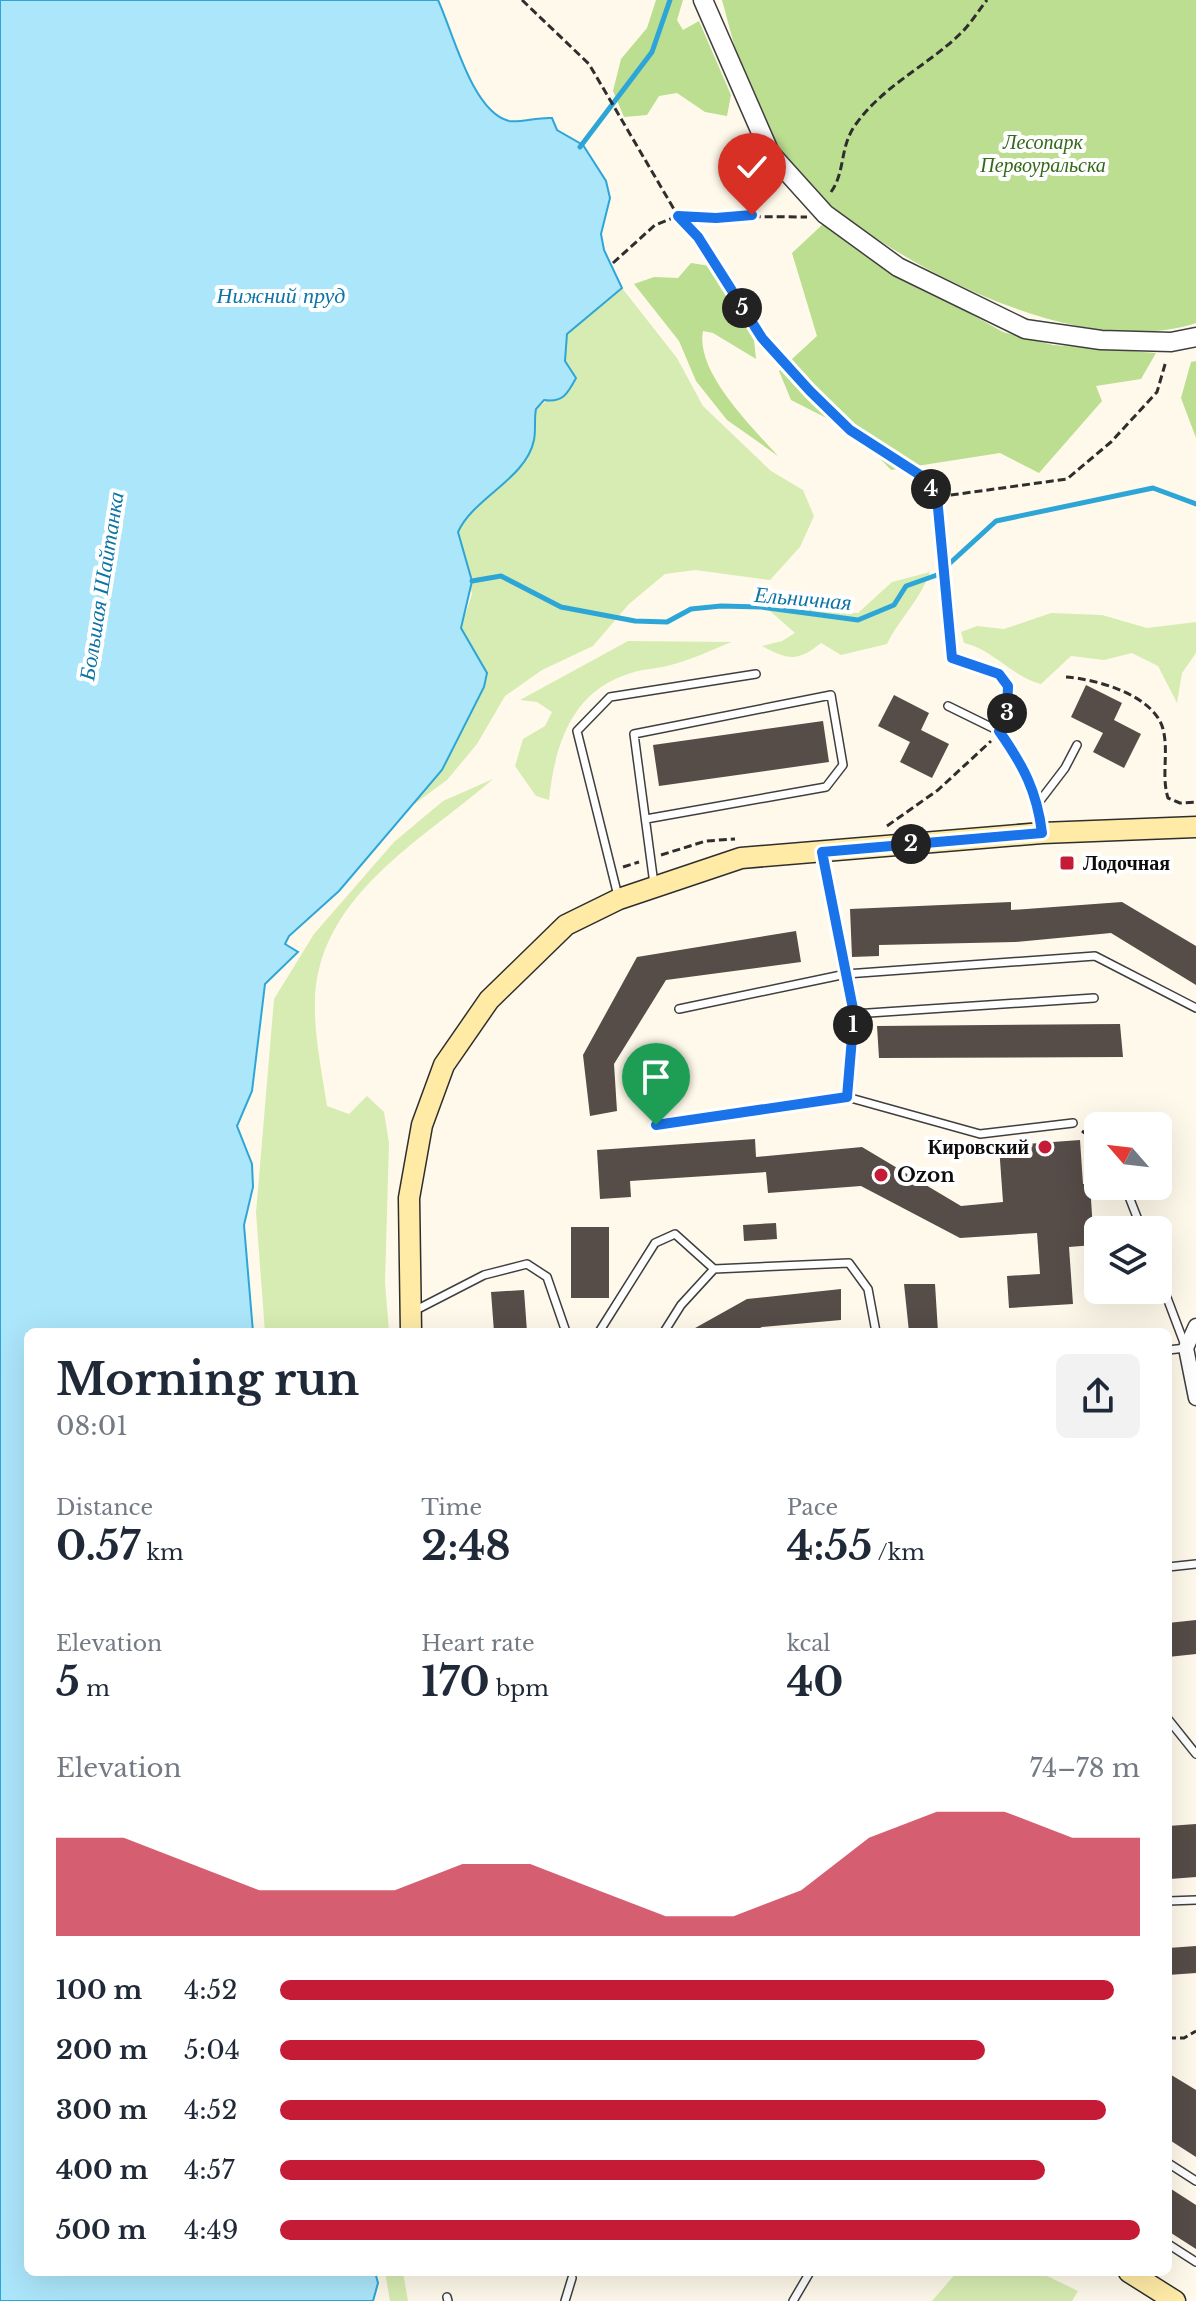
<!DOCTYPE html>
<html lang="en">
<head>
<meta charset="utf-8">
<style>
	:root { --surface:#fff; --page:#f2f2f3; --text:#1f2937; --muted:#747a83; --accent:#c61b36 }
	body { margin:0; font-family:"Libre Baskerville",serif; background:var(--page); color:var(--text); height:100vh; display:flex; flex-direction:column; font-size:30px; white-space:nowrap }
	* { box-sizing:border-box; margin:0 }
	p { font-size:26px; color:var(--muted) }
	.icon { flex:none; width:44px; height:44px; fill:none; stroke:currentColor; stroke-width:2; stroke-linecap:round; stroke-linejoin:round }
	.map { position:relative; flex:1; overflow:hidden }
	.details { position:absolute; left:24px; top:1328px; width:1148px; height:948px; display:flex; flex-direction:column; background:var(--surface); border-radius:12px; box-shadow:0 8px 32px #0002 }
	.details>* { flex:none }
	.needle { width:52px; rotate:298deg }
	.fabs { position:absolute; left:1084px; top:1112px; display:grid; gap:16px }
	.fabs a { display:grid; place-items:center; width:88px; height:88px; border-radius:12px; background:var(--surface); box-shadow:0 8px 32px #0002; font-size:40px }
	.pin { position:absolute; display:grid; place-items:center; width:68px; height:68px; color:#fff; margin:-82px -34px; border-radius:50% 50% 50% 0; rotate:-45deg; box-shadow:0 0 8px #0007 }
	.pin .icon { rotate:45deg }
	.km { position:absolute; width:40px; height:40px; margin:-20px; border-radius:50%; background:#222; color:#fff; font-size:22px; line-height:40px; text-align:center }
	.round { display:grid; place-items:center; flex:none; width:84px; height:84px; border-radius:12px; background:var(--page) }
	.head { display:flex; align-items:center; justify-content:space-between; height:136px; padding:0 32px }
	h1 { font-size:44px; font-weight:700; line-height:60px }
	.stats { display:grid; grid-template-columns:repeat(3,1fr); gap:12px; height:136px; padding:8px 32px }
	.stats div { display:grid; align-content:center }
	.stats b { font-size:40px; font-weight:700 }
	.stats small { font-size:22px; font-weight:400 }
	.stats p { font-size:22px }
	.chart { height:224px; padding:16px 32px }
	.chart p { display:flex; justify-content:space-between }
	.chart svg { width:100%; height:144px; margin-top:8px; fill:var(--accent); opacity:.7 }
	ul { padding:0 32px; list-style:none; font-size:26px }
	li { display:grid; grid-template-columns:128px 96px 1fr; align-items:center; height:60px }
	li i { height:20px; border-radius:10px; background:var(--accent) }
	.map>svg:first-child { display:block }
	.green { fill:#d7ecb2 }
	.forest { fill:#bcde90 }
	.water { fill:#ace6fb; stroke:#2da6d7; stroke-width:2 }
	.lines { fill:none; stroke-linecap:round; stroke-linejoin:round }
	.stream { stroke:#2da6d7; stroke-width:5 }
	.building { fill:#564c48 }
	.service-casing { stroke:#3f3f3f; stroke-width:10 }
	.minor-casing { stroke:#3f3f3f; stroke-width:17 }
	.tertiary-casing { stroke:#3f3f3f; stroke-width:21 }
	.secondary-casing { stroke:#2e2e2e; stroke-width:23 }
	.path { stroke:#2e2e2e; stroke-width:3; stroke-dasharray:8 4; stroke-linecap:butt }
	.service { stroke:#fff; stroke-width:7 }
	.minor { stroke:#fff; stroke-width:14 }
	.tertiary { stroke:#fff; stroke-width:18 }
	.secondary { stroke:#ffeba6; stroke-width:20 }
	.route-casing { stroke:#fff; stroke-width:16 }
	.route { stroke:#1a73e8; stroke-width:10 }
	.poi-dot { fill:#c61b36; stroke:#fff; stroke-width:3 }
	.labels { text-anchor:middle; stroke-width:8; stroke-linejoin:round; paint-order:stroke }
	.park-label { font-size:20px; font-style:italic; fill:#326818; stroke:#fff }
	.poi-label { font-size:20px; font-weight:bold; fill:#0c0c0c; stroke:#fff; text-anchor:start }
	.water-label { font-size:22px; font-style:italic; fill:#0d74a6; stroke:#fff }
</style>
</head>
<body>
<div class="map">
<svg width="1196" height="2301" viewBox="0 0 1196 2301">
	<rect width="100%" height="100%" fill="#fff9eb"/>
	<!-- green -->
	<path class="green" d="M622,288L677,358L703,406L771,471L803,490L814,516L800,547L770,580L695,570L665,574L629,604L593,646L542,670L505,696L477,744L447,780L413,805L443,770L484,687L487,673L461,628L472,594L458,532L465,518L523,460L534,441L536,409L576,378L565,361L567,334Z
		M930,572C920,600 900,618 887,644L841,655L821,643C798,662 788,660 762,646L782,641L795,633L754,597L786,598L816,603L829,611L858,613L892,582Z
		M1051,613L1102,615L1147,628L1196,622V653L1182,673L1177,703L1158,666L1132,653L1104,660L1071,656L1041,684C1011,676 994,650 964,643L961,632L977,626L1004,629Z
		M628,641L732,642C711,650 689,661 667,666C655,669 642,669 631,673C571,691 555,745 549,800L536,796L515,766L523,739L545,726L552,712L537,702L520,700Z
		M493,779C423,840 317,896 315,1002C314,1036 322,1072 327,1106L349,1114L367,1096L384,1112L389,1143L385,1282L389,1332H265L256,1213L274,999L314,934L394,842L443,801Z
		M385,2272H403L408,2301H390Z
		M957,2272H1039L1078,2291L1072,2301H932Z"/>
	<!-- forest -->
	<path class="forest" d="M656,0H683L677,20L683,30L699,21L731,95L727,116L705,112L677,93L659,96L647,115L624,117L613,91L621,59L647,28Z
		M722,0H1196V323C1082,361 908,271 822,198C804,182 786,157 772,137C748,104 733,40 722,0Z
		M823,224L889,268L1003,332L1053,345L1156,353L1141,379L1096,386L1102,401L1039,473L1000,453L891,470L854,432L791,400L779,371L817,336L792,253Z
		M691,263L723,268L750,301L756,359L713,333L703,331C695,372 752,427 778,456L727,420L696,381L679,341L634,284L654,277L678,278Z
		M1196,361V438L1181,398L1191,362Z"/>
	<!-- water -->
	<path class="water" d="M0,0H438C453,32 472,112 509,121C519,123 538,117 552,118L557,130L583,145L606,181L610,198L601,234L604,250L622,288L567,334L565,361L576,378C568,393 563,403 544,400L536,409C534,419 536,430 534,440C526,479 474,497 458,532L472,581L461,628L487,673L484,687L442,770L339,891L289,936L285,944L298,952L265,984L252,1091L237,1126L252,1164L253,1187L244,1225L253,1332H28V2272H375L378,2283L373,2301H0Z"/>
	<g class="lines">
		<!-- stream -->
		<path class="stream" d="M580,147L652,52L670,0
			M472,581L501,576L561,607L635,621L667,622L691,609L721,606L761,607L858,620L894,605L906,586L937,575L996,521L1153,488L1196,504"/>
	</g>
	<!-- building -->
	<path class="building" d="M1086,685L1122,703L1114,720L1141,734L1124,768L1093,752L1103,733L1071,717Z
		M894,695L929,713L921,730L949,744L932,778L900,762L910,742L878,726Z
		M823,721L829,762L659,786L653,745Z
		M1011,902V910L1122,902L1196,946V985L1111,933L1015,942L879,945V956L852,957L850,909Z
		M796,931L801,962L666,980L614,1064L617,1111L590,1116L583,1055L637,957Z
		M1120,1024L1123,1057L879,1058L877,1026Z
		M755,1139L756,1157L862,1147L961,1206L1003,1202L999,1146L1080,1140L1083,1184H1090L1094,1245L1069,1247L1073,1304L1009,1308L1007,1276L1040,1274L1037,1233L960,1238L861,1186L768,1193L766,1172L630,1181L631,1197L600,1199L597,1150Z
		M776,1223L777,1239L744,1241L743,1225Z
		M571,1227H609V1298H571Z
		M904,1284H935L938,1332H909Z
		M841,1289V1320L762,1327L752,1332H688L747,1299Z
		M524,1290L527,1332H494L491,1292Z
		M1196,1620V1654L1168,1657V1623Z
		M1196,1824V1877L1170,1879L1168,1826Z
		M1196,1946V1973L1168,1975V1948Z
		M1168,2073L1196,2090V2157L1168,2139Z
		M1168,2187L1196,2205V2249L1168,2231Z"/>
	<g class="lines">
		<defs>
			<path id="service" d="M948,706L999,731L1017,757L1039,802
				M646,819L826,787L843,765L831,695L634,734L654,884
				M1042,831L1039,802L1065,768L1077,745
				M823,855L854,1014L1094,998
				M618,896L577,731L610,697L756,674
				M679,1009L846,974L1095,956L1196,1008
				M847,1097L854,1014
				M656,1125L847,1097L980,1134L1073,1123
				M1126,1189L1142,1230
				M1158,1274L1186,1348L1168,1350
				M414,1311L484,1275L527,1264L547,1277L566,1332
				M599,1332L655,1243L675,1234L714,1269L849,1263L868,1289L876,1332
				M664,1332L681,1305L714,1269
				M1168,1567L1196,1564
				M1168,1719L1196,1754
				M1168,1901L1196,1900
				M1168,2163L1196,2181
				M1168,2244L1196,2262
				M447,2297L448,2301
				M565,2301L572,2278
				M793,2301L810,2272"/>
			<path id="minor" d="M1196,1326L1186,1348L1196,1398"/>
			<path id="tertiary" d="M703,0L770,153L825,214L898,267L1025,329L1101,340L1171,342L1196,337"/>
			<path id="secondary" d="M411,1332L409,1198L422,1125L444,1065L489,1000L566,925L619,899L741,858L1042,833L1196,827
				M1129,2272L1175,2301"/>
		</defs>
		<!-- service casing -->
		<use href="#service" class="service-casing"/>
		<!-- minor casing -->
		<use href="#minor" class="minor-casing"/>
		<!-- tertiary casing -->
		<use href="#tertiary" class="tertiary-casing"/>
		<!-- secondary casing -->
		<use href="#secondary" class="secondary-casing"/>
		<!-- path -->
		<path class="path" d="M522,0L589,64L678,216L698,237L762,338L810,391L850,430L920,475L937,497
			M831,192C846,171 839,147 856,124C884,85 927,66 960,34C970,25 978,11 987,0
			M613,263L655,225L678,216L807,217
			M1066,677C1096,679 1154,695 1163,729C1169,752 1161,776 1168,798L1180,803L1196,802
			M1004,721C1030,672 980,673 952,658L937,497L1067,479L1111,442L1157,392L1166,361
			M887,826L938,790L991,741
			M661,855L706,841L735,839
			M623,867L639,862
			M1082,1131L1098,1143
			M1168,2038H1184L1196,2031"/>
		<!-- service -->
		<use href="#service" class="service"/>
		<!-- minor -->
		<use href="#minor" class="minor"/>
		<!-- tertiary -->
		<use href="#tertiary" class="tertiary"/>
		<!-- secondary -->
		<use href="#secondary" class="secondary"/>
	</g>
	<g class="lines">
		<defs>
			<path id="route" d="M656,1125L847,1097L854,1014L822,852L1042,833C1037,791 1023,765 999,731L1007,716L1008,686L999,674L952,658L937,497L920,475L850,430L810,391L762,338L698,237L678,216L716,218L752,215"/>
		</defs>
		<!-- route casing -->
		<use href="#route" class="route-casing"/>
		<!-- route -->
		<use href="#route" class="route"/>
	</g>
	<!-- markers -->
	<g class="poi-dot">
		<rect x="1059" y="855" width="16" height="16" rx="4"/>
		<circle cx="1045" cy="1147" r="8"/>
		<circle cx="881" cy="1175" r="8"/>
	</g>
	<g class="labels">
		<!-- park labels -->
		<g class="park-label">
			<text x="1043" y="149">Лесопарк<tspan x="1043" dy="23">Первоуральска</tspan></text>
		</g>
		<!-- poi labels -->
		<g class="poi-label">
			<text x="1083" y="870">Лодочная</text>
			<text x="1029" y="1154" text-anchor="end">Кировский</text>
			<text x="897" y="1182">Ozon</text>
		</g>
		<!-- water labels -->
		<g class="water-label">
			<text x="281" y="303">Нижний пруд</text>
			<text transform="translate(101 586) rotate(-81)" y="8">Большая Шайтанка</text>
			<text transform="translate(803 598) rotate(5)" y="8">Ельничная</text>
		</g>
	</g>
</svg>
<div class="fabs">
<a><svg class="needle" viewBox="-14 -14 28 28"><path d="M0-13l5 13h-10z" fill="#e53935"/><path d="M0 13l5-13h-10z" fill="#747a83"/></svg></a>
<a><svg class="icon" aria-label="layers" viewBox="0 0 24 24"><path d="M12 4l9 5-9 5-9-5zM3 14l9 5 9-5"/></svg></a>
</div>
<div class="pin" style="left:656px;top:1125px;background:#1e9e55"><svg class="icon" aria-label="arrive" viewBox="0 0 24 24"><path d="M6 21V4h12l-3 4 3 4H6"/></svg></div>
<div class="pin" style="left:752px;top:215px;background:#d93025"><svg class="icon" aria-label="check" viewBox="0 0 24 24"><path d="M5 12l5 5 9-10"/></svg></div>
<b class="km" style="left:853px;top:1025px">1</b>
<b class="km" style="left:911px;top:844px">2</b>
<b class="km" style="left:1007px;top:713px">3</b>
<b class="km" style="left:931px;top:489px">4</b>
<b class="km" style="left:742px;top:308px">5</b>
<section class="details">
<div class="head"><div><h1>Morning run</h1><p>08:01</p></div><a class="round"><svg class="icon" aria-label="share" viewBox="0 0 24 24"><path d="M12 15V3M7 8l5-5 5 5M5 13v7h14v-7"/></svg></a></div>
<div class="stats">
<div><p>Distance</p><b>0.57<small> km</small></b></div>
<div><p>Time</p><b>2:48</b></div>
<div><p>Pace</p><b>4:55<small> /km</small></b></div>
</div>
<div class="stats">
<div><p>Elevation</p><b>5<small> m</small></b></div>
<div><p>Heart rate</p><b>170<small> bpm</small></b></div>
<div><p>kcal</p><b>40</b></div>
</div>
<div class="chart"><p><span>Elevation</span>74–78 m</p>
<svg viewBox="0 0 160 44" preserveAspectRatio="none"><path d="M0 44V14L10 14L20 22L30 30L40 30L50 30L60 22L70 22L80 30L90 38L100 38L110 30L120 14L130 6L140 6L150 14L160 14V44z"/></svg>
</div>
<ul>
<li><b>100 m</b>4:52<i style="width:97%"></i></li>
<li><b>200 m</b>5:04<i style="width:82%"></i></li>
<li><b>300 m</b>4:52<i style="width:96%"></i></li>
<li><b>400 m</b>4:57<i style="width:89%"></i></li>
<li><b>500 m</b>4:49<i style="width:100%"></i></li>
</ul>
</section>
</div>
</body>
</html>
